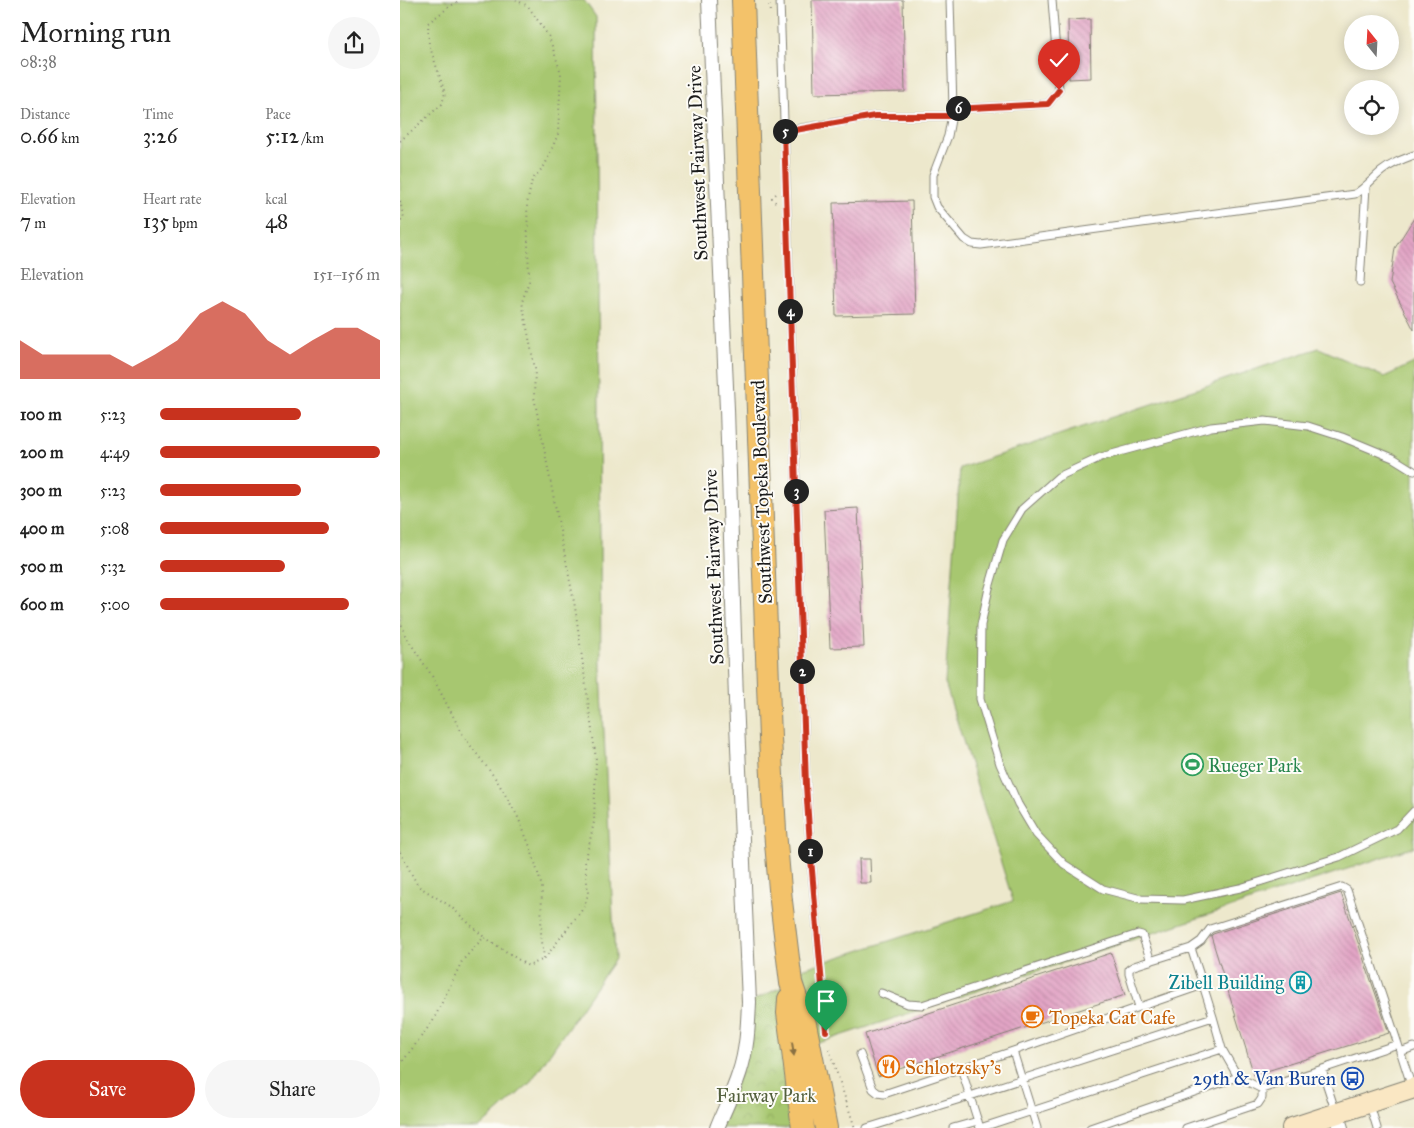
<!DOCTYPE html>
<html lang="en">
<head>
<meta charset="utf-8">
<style>
	:root { --surface:#fff; --page:#f6f6f6; --text:#222; --muted:#767676; --accent:#c8321e }
	body { margin:0; font-family:"IM FELL Great Primer",serif; background:var(--page); color:var(--text); height:100vh; display:flex; flex-direction:column; font-size:19px; white-space:nowrap }
	* { box-sizing:border-box; margin:0 }
	p { font-size:16px; color:var(--muted) }
	.icon { flex:none; width:28px; height:28px; fill:none; stroke:currentColor; stroke-width:2; stroke-linecap:round; stroke-linejoin:round }
	.map { position:relative; flex:1; overflow:hidden }
	.panel { display:flex; flex-direction:column; background:var(--surface); width:400px }
	.panel>* { flex:none }
	.needle { width:32px; rotate:342deg }
	.tools { position:absolute; left:944px; top:15px; display:grid; gap:10px }
	.tools a { display:grid; place-items:center; width:55px; height:55px; border-radius:50%; background:var(--surface); box-shadow:0 2px 12px #0003; font-size:25px }
	.pin { position:absolute; display:grid; place-items:center; width:42px; height:42px; color:#fff; margin:-51px -21px; border-radius:50% 50% 50% 0; rotate:-45deg; box-shadow:0 0 5px #0007 }
	.pin .icon { rotate:45deg }
	.km { position:absolute; width:25px; height:25px; margin:-12px; border-radius:50%; background:#222; color:#fff; font-size:14px; line-height:25px; text-align:center }
	.round { display:grid; place-items:center; flex:none; width:52px; height:52px; border-radius:26px; background:var(--page) }
	.summary { display:flex; align-items:center; justify-content:space-between; height:85px; padding:0 20px }
	h1 { font-size:28px; font-weight:600; line-height:38px }
	.figures { display:grid; grid-template-columns:repeat(3,1fr); gap:8px; height:85px; padding:5px 20px }
	.figures div { display:grid; align-content:center }
	.figures b { font-size:21px; font-weight:600 }
	.figures small { font-size:14px; font-weight:400 }
	.figures p { font-size:14px }
	.chart { height:140px; padding:10px 20px }
	.chart p { display:flex; justify-content:space-between }
	.chart svg { width:100%; height:90px; margin-top:5px; fill:var(--accent); opacity:.7 }
	.primary-button { display:flex; gap:10px; margin-top:auto; padding:10px 20px }
	.primary-button a { flex:1; height:58px; border-radius:30px; background:var(--accent); color:#fff; font-size:20px; font-weight:600; line-height:58px; text-align:center }
	.primary-button a+a { background:var(--page); color:var(--text) }
	ul { padding:0 20px; list-style:none; font-size:16px }
	li { display:grid; grid-template-columns:80px 60px 1fr; align-items:center; height:38px }
	li i { height:12px; border-radius:6px; background:var(--accent) }
	main { display:flex; flex:1; min-height:0 }
	.map>svg:first-child { display:block }
	.grass { fill:#a7c76f; stroke:#627246 }
	.park { fill:url(#park-crowns); stroke:#627246 }
	.building { fill:url(#building-back-hatch) }
	.lines { fill:none; stroke-linecap:round; stroke-linejoin:round }
	.service-casing { stroke:#848274; stroke-width:9 }
	.minor-casing { stroke:#848274; stroke-width:16 }
	.secondary-casing { stroke:#848274; stroke-width:22 }
	.primary-casing { stroke:#848274; stroke-width:24 }
	.path { stroke:#848274; stroke-width:2; stroke-dasharray:1 4; stroke-linecap:butt }
	.service { stroke:#fff; stroke-width:7 }
	.minor { stroke:#fff; stroke-width:14 }
	.secondary { stroke:#fae7c3; stroke-width:20 }
	.primary { stroke:#f3c26a; stroke-width:22 }
	.oneway { fill:#886f43 }
	.route-casing { stroke:#fff; stroke-width:10 }
	.route { stroke:#c8321e; stroke-width:6 }
	.labels { text-anchor:middle; stroke-width:4; stroke-linejoin:round; paint-order:stroke }
	.street-label { font-size:19px; fill:#1c1c1c; stroke:#fdfcf7 }
	.leisure-label { font-size:19px; fill:#27864d; stroke:#fdfcf7; text-anchor:start }
	.culture-label { font-size:19px; fill:#0d838f; stroke:#fdfcf7; text-anchor:end }
	.food-label { font-size:19px; fill:#c56008; stroke:#fdfcf7; text-anchor:start }
	.transit-label { font-size:19px; fill:#164399; stroke:#fdfcf7; text-anchor:end }
	.park-label { font-size:19px; fill:#54603d; stroke:#fdfcf7 }
</style>
</head>
<body>
<main>
<section class="panel">
<div class="summary"><div><h1>Morning run</h1><p>08:38</p></div><a class="round"><svg class="icon" aria-label="share" viewBox="0 0 24 24"><path d="M12 15V3M7 8l5-5 5 5M5 13v7h14v-7"/></svg></a></div>
<div class="figures">
<div><p>Distance</p><b>0.66<small> km</small></b></div>
<div><p>Time</p><b>3:26</b></div>
<div><p>Pace</p><b>5:12<small> /km</small></b></div>
</div>
<div class="figures">
<div><p>Elevation</p><b>7<small> m</small></b></div>
<div><p>Heart rate</p><b>135<small> bpm</small></b></div>
<div><p>kcal</p><b>48</b></div>
</div>
<div class="chart"><p><span>Elevation</span>151–156 m</p>
<svg viewBox="0 0 160 44" preserveAspectRatio="none"><path d="M0 44V25L10 32L20 32L30 32L40 32L50 38L60 32L70 25L80 12L90 6L100 12L110 25L120 32L130 25L140 19L150 19L160 25V44z"/></svg>
</div>
<ul>
<li><b>100 m</b>5:23<i style="width:64%"></i></li>
<li><b>200 m</b>4:49<i style="width:100%"></i></li>
<li><b>300 m</b>5:23<i style="width:64%"></i></li>
<li><b>400 m</b>5:08<i style="width:77%"></i></li>
<li><b>500 m</b>5:32<i style="width:57%"></i></li>
<li><b>600 m</b>5:00<i style="width:86%"></i></li>
</ul>
<div class="primary-button"><a>Save</a><a>Share</a></div>
</section>
<div class="map">
<svg width="1014" height="1128" viewBox="0 0 1014 1128">
	<defs>
		<pattern id="park-crowns" width="20" height="18" patternUnits="userSpaceOnUse" patternTransform="scale(1.25)"><rect width="20" height="18" fill="#a7c76f"/><path d="M2 6a3 3 0 1 1 6 0M12 15a3 3 0 1 1 6 0" fill="none" stroke="#8faa60"/></pattern>
		<pattern id="building-back-hatch" width="6" height="6" patternUnits="userSpaceOnUse" patternTransform="scale(1.25)"><rect width="6" height="6" fill="#e2a4c5"/><path d="M-1 5l2 2M0 0l6 6M5-1l2 2" fill="none" stroke="#c18da9"/></pattern>
	</defs>
	<rect width="100%" height="100%" fill="#fdfcf7"/>
	<filter id="ink" filterUnits="userSpaceOnUse"><feTurbulence type="fractalNoise" baseFrequency=".02" numOctaves="2"/><feDisplacementMap in="SourceGraphic" scale="10" xChannelSelector="R" yChannelSelector="G"/><feConvolveMatrix kernelMatrix="1 2 1 2 8 2 1 2 1" color-interpolation-filters="sRGB"/></filter>
	<filter id="wash" filterUnits="userSpaceOnUse"><feTurbulence type="fractalNoise" baseFrequency=".0096" numOctaves="4" result="noise"/><feDisplacementMap in="SourceGraphic" scale="20" xChannelSelector="R" yChannelSelector="G"/><feGaussianBlur stdDeviation="1.12" result="paint"/><feColorMatrix in="noise" values="0 0 0 0 0 0 0 0 0 0 0 0 0 0 0 0 0 1.4 0 .05"/><feComposite in="paint" operator="in"/></filter>
	<g filter="url(#wash)">
		<rect width="100%" height="100%" fill="#ede8cc"/>
		<!-- grass -->
		<path class="grass" d="M0,0H184L196,17L201,670L215,959L129,1084L79,1128H0Z
			M919,348L984,377L1014,363V847L416,1044L402,969L613,901L545,683L560,468Z"/>
		<!-- park -->
		<path class="park" d="M391,983L402,1128H315L339,1075L349,1002Z"/>
		<g id="blocks">
			<!-- building -->
			<path class="building" d="M412,0H503L505,92L414,94Z
				M690,19L691,78L669,79L668,20Z
				M512,201L515,314L436,316L433,203Z
				M1014,218V330L990,283L995,248Z
				M458,508L464,647L430,648L424,510Z
				M459,859H470L471,883H460Z
				M941,893L989,1033L854,1075L811,936L813,934Z
				M711,953L725,995L478,1076L465,1034Z"/>
		</g>
	</g>
	<g filter="url(#ink)">
		<use href="#blocks" fill-opacity="0" stroke="#848274" stroke-width="1"/>
		<g class="lines">
			<defs>
				<path id="service" d="M380,0L406,785L411,859L426,1031
					M550,0L553,109L548,136L533,175V197L537,207L564,239L572,244L581,245L955,194C966,187 972,179 982,171C992,163 1003,159 1014,155
					M553,109L648,104L659,90L652,0
					M384,131L475,116H552
					M960,282L966,187
					M1014,471L993,458L942,437L908,426L865,421L811,427L701,457L658,477L622,509L603,540L589,588L581,625L580,699L600,764L618,804L636,834L664,864L703,889L741,899L783,900L840,888L939,857L997,829L1014,811
					M791,948L801,941L810,929L942,887L947,890L998,1044
					M803,985L813,1017
					M481,993L508,1004L522,1005L738,934L742,935L751,961
					M613,1051L637,1128
					M1000,1052L1014,1047
					M460,1054L473,1089L478,1093L484,1094L613,1051L803,985L791,948L734,966L729,969V974L739,1007
					M561,1068L580,1128
					M922,1070L936,1113
					M970,1105L977,1128
					M467,1128L570,1096L813,1017L822,1049L838,1077L862,1089L998,1044L1012,1088
					M553,1128L578,1121
					M580,1128L822,1049
					M690,1128L838,1077
					M786,1128L858,1104L862,1098V1089"/>
				<path id="minor" d="M309,0L327,409L336,700L349,1002C348,1026 347,1051 339,1074C333,1093 324,1110 317,1128
					M936,1113L941,1128"/>
				<path id="secondary" d="M892,1128L1014,1088"/>
				<path id="primary" d="M343,0L370,738L375,831L381,901L391,983L405,1024L426,1128
					M389,999L388,1013L403,1128"/>
			</defs>
			<!-- service casing -->
			<use href="#service" class="service-casing"/>
			<!-- minor casing -->
			<use href="#minor" class="minor-casing"/>
			<!-- secondary casing -->
			<use href="#secondary" class="secondary-casing"/>
			<!-- primary casing -->
			<use href="#primary" class="primary-casing"/>
			<!-- path -->
			<path class="path" d="M369,0L370,13
				M0,141L42,104L45,93L29,44L28,23L49,7L60,0
				M376,194L372,198L377,204
				M0,201L4,218L0,221
				M0,620L5,635L32,676L64,737L96,779L117,815L131,849L142,887L141,932L144,959
				M0,852L18,886L50,906L84,937
				M429,1049L455,1128
				M0,1065L33,1021L62,961L84,937L128,966L144,959L185,906L188,893L185,863L194,822L196,759L175,607L134,397L135,369L122,302L129,281L127,204L132,180L145,165L158,134L161,73L149,37L128,6L116,0"/>
			<!-- service -->
			<use href="#service" class="service"/>
			<!-- minor -->
			<use href="#minor" class="minor"/>
			<!-- secondary -->
			<use href="#secondary" class="secondary"/>
			<!-- primary -->
			<use href="#primary" class="primary"/>
		</g>
		<!-- one-way arrows -->
		<defs><path id="oneway-solid" d="M-6-.8H1V-3.2L6.5 0L1 3.2V.8H-6Z" transform="scale(1.25)"/></defs>
		<use class="oneway" href="#oneway-solid" transform="translate(393 1049) rotate(82)"/>
	</g>
	<g class="lines" filter="url(#ink)">
		<defs>
			<path id="route" d="M426,1031L411,859L406,785L384,132L475,116H552L553,109L648,104L659,90"/>
		</defs>
		<!-- route casing -->
		<use href="#route" class="route-casing"/>
		<!-- route -->
		<use href="#route" class="route"/>
	</g>
	<!-- icons -->
	<defs>
		<symbol id="stadium-ring" viewBox="-11 -11 22 22"><circle r="9.5" fill="#fdfcf7" stroke="#2e9e5b" stroke-width="1.5"/><path d="M0-5a6.5 5 0 1 0 0 10a6.5 5 0 1 0 0-10ZM-3.5-1.8h7v3.6h-7Z" fill="#2e9e5b"/></symbol>
		<symbol id="building-ring" viewBox="-11 -11 22 22"><circle r="9.5" fill="#fdfcf7" stroke="#0f9aa8" stroke-width="1.5"/><path d="M-4-6H4V6H1V3H-1V6H-4ZM-2.5-4.3h1.7v1.8h-1.7ZM.8-4.3h1.7v1.8H.8ZM-2.5-1h1.7V.8h-1.7ZM.8-1h1.7V.8H.8Z" fill="#0f9aa8"/></symbol>
		<symbol id="cafe-ring" viewBox="-11 -11 22 22"><circle r="9.5" fill="#fdfcf7" stroke="#e8710a" stroke-width="1.5"/><path d="M-5.5-4.5H6V0H3Q3 3.5 0 3.5H-2.5Q-5.5 3.5-5.5 0ZM3-3.2v2h1.7v-2ZM-6 4.5H4V6H-6Z" fill="#e8710a"/></symbol>
		<symbol id="restaurant-ring" viewBox="-11 -11 22 22"><circle r="9.5" fill="#fdfcf7" stroke="#e8710a" stroke-width="1.5"/><path d="M-5-6h1v4h1v-4h1v4h1v-4h1v5L-1.5 .5V6h-2V.5L-5-1ZM5-6V6H3V1.5H1.5Q1.5-4 5-6Z" fill="#e8710a"/></symbol>
		<symbol id="bus-ring" viewBox="-11 -11 22 22"><circle r="9.5" fill="#fdfcf7" stroke="#1a4fb4" stroke-width="1.5"/><path d="M-5-6H5V4H4V6H2V4H-2V6H-4V4H-5ZM-3.5-4V0h7V-4ZM-3.5 1.2v1.5H-2V1.2ZM2 1.2v1.5H3.5V1.2Z" fill="#1a4fb4"/></symbol>
	</defs>
	<g fill-rule="evenodd">
		<use href="#stadium-ring" x="780" y="752" width="25" height="25"/>
		<use href="#building-ring" x="888" y="970" width="25" height="25"/>
		<use href="#cafe-ring" x="620" y="1004" width="25" height="25"/>
		<use href="#restaurant-ring" x="476" y="1054" width="25" height="25"/>
		<use href="#bus-ring" x="940" y="1066" width="25" height="25"/>
	</g>
	<g class="labels">
		<!-- street labels -->
		<g class="street-label">
			<text transform="translate(297 163) rotate(-92)" y="7">Southwest Fairway Drive</text>
			<text transform="translate(361 492) rotate(-92)" y="7">Southwest Topeka Boulevard</text>
			<text transform="translate(313 567) rotate(-92)" y="7">Southwest Fairway Drive</text>
		</g>
		<!-- leisure labels -->
		<g class="leisure-label">
			<text x="808" y="772">Rueger Park</text>
		</g>
		<!-- culture labels -->
		<g class="culture-label">
			<text x="884" y="989">Zibell Building</text>
		</g>
		<!-- food labels -->
		<g class="food-label">
			<text x="649" y="1024">Topeka Cat Cafe</text>
			<text x="505" y="1074">Schlotzsky's</text>
		</g>
		<!-- transit labels -->
		<g class="transit-label">
			<text x="936" y="1085">29th &amp; Van Buren</text>
		</g>
		<!-- park labels -->
		<g class="park-label">
			<text x="366" y="1102">Fairway Park</text>
		</g>
	</g>
</svg>
<div class="tools">
<a><svg class="needle" viewBox="-14 -14 28 28"><path d="M0-13l5 13h-10z" fill="#e53935"/><path d="M0 13l5-13h-10z" fill="#767676"/></svg></a>
<a><svg class="icon" aria-label="locate" viewBox="0 0 24 24"><circle cx="12" cy="12" r="6"/><path d="M12 2v4M12 18v4M2 12h4M18 12h4"/></svg></a>
</div>
<div class="pin" style="left:426px;top:1031px;background:#1e9e55"><svg class="icon" aria-label="arrive" viewBox="0 0 24 24"><path d="M6 21V4h12l-3 4 3 4H6"/></svg></div>
<div class="pin" style="left:659px;top:90px;background:#d93025"><svg class="icon" aria-label="check" viewBox="0 0 24 24"><path d="M5 12l5 5 9-10"/></svg></div>
<b class="km" style="left:410px;top:851px">1</b>
<b class="km" style="left:402px;top:671px">2</b>
<b class="km" style="left:396px;top:491px">3</b>
<b class="km" style="left:390px;top:311px">4</b>
<b class="km" style="left:385px;top:131px">5</b>
<b class="km" style="left:558px;top:108px">6</b>
</div>
</main>
</body>
</html>
